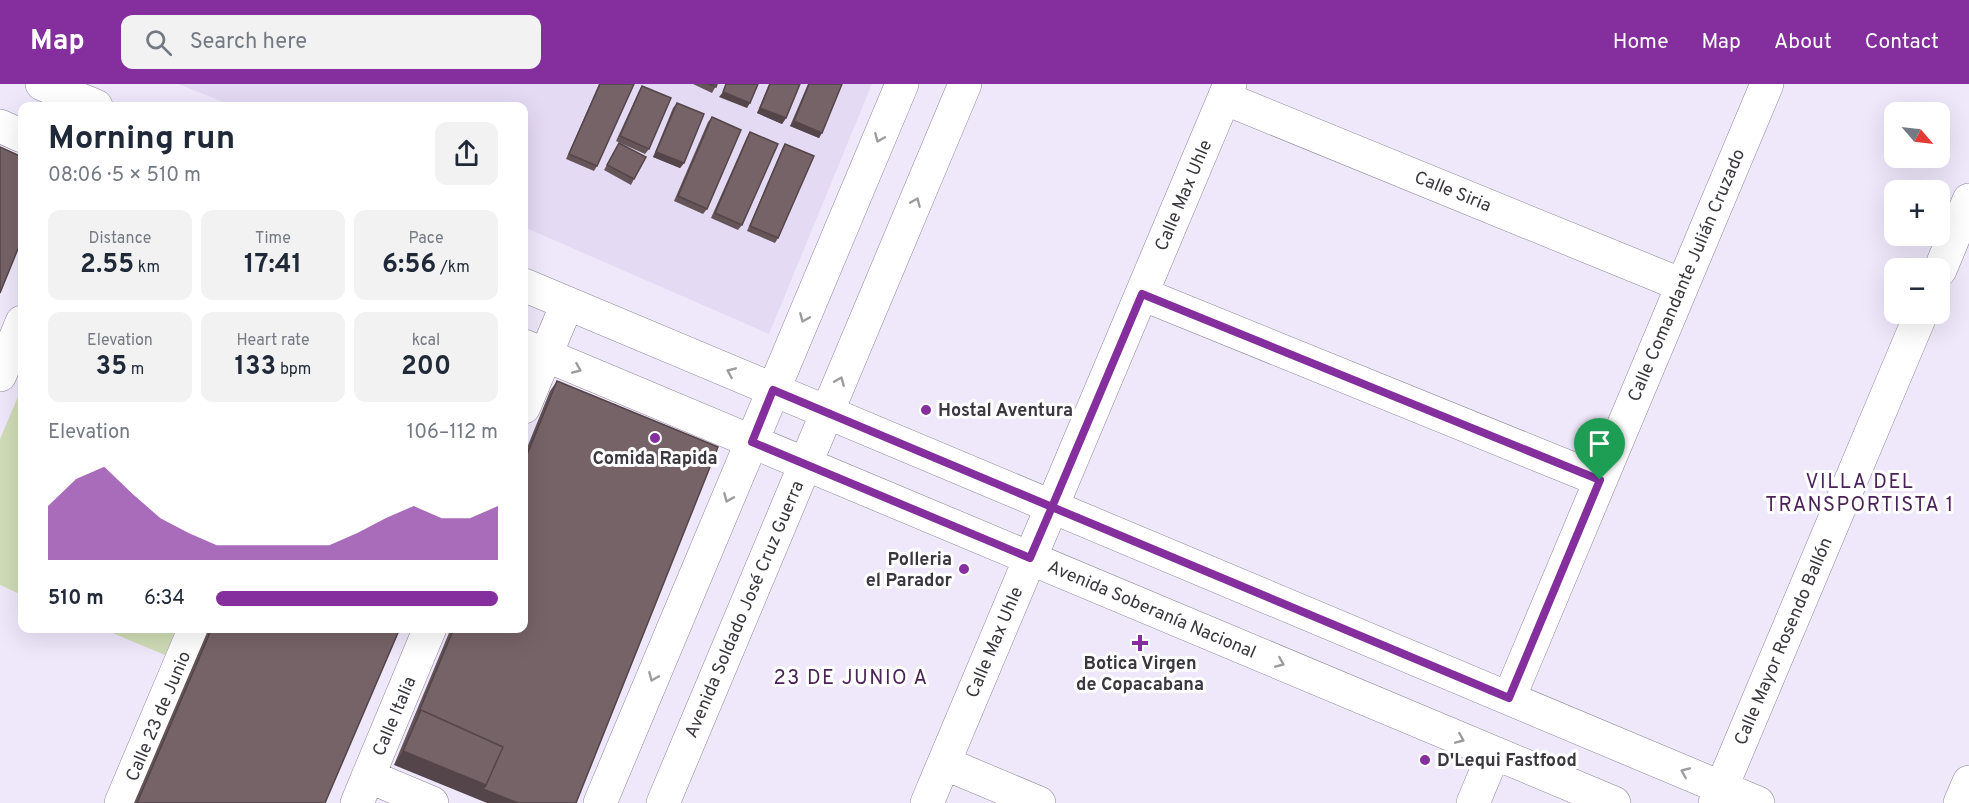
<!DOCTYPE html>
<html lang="en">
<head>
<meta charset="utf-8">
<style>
	:root { --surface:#fff; --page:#f2f2f3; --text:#1f2937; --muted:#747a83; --accent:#842f9d }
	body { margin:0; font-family:Overpass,sans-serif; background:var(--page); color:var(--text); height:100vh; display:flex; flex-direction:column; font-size:22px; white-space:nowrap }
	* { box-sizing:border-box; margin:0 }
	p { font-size:20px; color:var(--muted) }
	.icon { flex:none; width:33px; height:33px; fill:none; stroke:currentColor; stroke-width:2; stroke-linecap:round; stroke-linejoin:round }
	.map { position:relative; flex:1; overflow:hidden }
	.drawer { position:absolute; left:18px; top:18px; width:510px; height:531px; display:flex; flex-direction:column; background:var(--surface); border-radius:12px; box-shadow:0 6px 24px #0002 }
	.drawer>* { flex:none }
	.needle { width:39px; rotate:118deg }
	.controls { position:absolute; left:1884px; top:18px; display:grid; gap:12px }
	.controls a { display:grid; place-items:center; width:66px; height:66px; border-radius:12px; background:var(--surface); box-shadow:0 6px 24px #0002; font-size:30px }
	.pin { position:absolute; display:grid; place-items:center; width:51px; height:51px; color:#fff; margin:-62px -26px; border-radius:50% 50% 50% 0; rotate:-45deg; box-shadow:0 0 6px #0007 }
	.pin .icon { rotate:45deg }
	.round { display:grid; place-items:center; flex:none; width:63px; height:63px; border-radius:12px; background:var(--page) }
	.summary { display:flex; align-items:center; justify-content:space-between; height:102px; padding:0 30px }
	h1 { font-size:33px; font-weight:700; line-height:45px }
	.stats { display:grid; grid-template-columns:repeat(3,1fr); gap:9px; height:102px; padding:6px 30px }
	.stats div { display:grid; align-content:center; border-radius:12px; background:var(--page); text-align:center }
	.stats b { font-size:26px; font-weight:700 }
	.stats small { font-size:16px; font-weight:400 }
	.stats p { font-size:16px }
	.chart { height:168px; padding:12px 30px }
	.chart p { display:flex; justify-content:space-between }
	.chart svg { width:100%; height:108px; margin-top:6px; fill:var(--accent); opacity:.7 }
	ul { padding:0 30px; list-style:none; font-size:20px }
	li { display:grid; grid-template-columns:96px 72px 1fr; align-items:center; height:45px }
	li i { height:15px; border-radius:8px; background:var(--accent) }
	header { display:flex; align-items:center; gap:36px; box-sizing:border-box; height:84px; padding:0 30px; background:var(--accent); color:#fff }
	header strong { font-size:28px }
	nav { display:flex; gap:33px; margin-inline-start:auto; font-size:21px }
	.search { width:420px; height:54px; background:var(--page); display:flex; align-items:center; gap:15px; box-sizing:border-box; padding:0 21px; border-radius:12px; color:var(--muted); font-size:22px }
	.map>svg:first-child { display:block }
	.built { fill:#e4daf4 }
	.green { fill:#d0dcb6 }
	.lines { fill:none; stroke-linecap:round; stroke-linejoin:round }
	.minor-casing { stroke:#8d8697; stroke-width:34 }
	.minor { stroke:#fff; stroke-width:33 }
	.wall { fill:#655559 }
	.shaded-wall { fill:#534549 }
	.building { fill:#766368; stroke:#534549; stroke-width:1.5 }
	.oneway { stroke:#9c9b9e }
	.route-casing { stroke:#fff; stroke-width:12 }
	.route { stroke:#842f9d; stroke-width:8 }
	.poi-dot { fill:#842f9d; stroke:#fff; stroke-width:2 }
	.labels { text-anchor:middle; stroke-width:6; stroke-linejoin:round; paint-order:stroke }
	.street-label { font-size:18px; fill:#3a373e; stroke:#fff }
	.poi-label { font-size:18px; font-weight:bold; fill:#3a373e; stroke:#fff; text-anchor:start }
	.neighbourhood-label { font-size:20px; letter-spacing:1.5px; fill:#4a2257; stroke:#fff }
</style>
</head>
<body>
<header>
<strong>Map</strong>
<div class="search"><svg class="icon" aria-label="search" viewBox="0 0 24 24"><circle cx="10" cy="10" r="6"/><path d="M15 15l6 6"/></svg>Search here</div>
<nav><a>Home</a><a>Map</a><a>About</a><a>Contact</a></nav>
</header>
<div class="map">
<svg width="1969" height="719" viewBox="0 0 1969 719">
	<rect width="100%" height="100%" fill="#efe8fb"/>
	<!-- built -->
	<path class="built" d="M178,0H872L769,250L524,143V22H233Z"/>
	<!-- green -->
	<path class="green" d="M20,308L22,309V511L0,501V355Z
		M103,545H176L165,571Z"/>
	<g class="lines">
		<defs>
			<path id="minor" d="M42,0L96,22
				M1224,14L1682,201
				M0,42L22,52
				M1940,186L1969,116
				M524,201L1758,719
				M1142,210L1600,396
				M524,262L1614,719
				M0,291L22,238
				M524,323L567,220
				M1509,614L1767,0
				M944,679L1039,719
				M368,692L432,719
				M121,719L195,544
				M357,719L430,544
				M600,719L902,0
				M663,719L965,0
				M927,719L1230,0
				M1473,719L1494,669
				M1715,719L1921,230
				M1960,719L1969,698"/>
		</defs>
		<!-- minor casing -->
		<use href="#minor" class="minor-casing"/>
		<!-- minor -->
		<use href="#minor" class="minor"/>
	</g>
	<!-- wall -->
	<path class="wall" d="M599,0H634L597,82L594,87L566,75Z
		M693,0H717L712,9Z
		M769,0H800L786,34L782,40L757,29Z
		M808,0H842L819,54L790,42Z
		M642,2L649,65L645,70L616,57L639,7Z
		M677,19L684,79L680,84L653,73L673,24Z
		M712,33L707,125L703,130L674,117L708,38Z
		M750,48L742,141L738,146L711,134L747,53Z
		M619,59L634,95L631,101L604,86Z
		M785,60L778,154L775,159L747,147L782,65Z
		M557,297L718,363L394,681L451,544H524V371L550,307Z
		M209,544H400L325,719H134Z"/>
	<!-- shaded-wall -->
	<path class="shaded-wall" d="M723,8L750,19L747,24L719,13Z
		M760,24L786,34L782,40L757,29Z
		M794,37L822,49L819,54L790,42Z
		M656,68L684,79L680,84L653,73Z
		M403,667L486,701L518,719H487L394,681Z"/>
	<!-- building -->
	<path class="building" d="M600,0H634L597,82L569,70Z
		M708,0H717L716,3Z
		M726,0H758L750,19L723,8Z
		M770,0H800L786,34L760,24Z
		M809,0H842L822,49L794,37Z
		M642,2L671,14L649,65L620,52Z
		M677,19L704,30L684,79L656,68Z
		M712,33L741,46L707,125L678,112Z
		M750,48L778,60L742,141L715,129Z
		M619,59L646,73L634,95L607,81Z
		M785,60L814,72L778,154L750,142Z
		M0,63L22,73V155L0,209Z
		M557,297L718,363L576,719H518L483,705L486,701L503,663L421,626L418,630L454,544H524V378Z
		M212,544H400L325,719H137Z
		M421,626L503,663L486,701L403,667Z"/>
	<!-- one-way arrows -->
	<defs><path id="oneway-chevron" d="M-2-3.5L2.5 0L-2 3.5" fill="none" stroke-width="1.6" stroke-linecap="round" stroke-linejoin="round" transform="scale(1.5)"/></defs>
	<g class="oneway">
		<use href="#oneway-chevron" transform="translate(879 54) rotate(113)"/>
		<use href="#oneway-chevron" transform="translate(916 118) rotate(-67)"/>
		<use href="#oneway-chevron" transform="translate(804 234) rotate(113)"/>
		<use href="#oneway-chevron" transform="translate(577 285) rotate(23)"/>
		<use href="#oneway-chevron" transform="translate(731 288) rotate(-157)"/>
		<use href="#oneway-chevron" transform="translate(840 297) rotate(-67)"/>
		<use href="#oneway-chevron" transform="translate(728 414) rotate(113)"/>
		<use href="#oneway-chevron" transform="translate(1280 579) rotate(23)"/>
		<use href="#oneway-chevron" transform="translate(653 593) rotate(113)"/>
		<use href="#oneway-chevron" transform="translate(1460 655) rotate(23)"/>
		<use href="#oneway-chevron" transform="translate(1685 688) rotate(-157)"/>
	</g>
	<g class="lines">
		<defs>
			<path id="route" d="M1600,396L1142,210L1052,423L773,306L752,358L1030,474L1052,423L1509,614L1600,396"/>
		</defs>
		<!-- route casing -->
		<use href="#route" class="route-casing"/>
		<!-- route -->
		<use href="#route" class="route"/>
	</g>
	<!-- markers -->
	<g class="poi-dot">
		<circle cx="926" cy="326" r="6"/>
		<circle cx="655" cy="354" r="6"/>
		<circle cx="964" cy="485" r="6"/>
		<path d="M1137 550h6v6h6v6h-6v6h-6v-6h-6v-6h6z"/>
		<circle cx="1425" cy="676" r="6"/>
	</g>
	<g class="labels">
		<!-- street labels -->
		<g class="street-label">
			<text transform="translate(1453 107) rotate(22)" y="6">Calle Siria</text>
			<text transform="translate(1183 111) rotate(-67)" y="6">Calle Max Uhle</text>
			<text transform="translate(1686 191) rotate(-67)" y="6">Calle Comandante Julián Cruzado</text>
			<text transform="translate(744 525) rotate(-67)" y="6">Avenida Soldado José Cruz Guerra</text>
			<text transform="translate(1152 525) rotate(23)" y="6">Avenida Soberanía Nacional</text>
			<text transform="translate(1783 557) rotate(-67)" y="6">Calle Mayor Rosendo Ballón</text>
			<text transform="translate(994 558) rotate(-67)" y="6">Calle Max Uhle</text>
			<text transform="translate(158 632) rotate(-67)" y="6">Calle 23 de Junio</text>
			<text transform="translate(394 632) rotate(-67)" y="6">Calle Italia</text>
		</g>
		<!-- poi labels -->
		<g class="poi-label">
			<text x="938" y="332">Hostal Aventura</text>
			<text x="655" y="380" text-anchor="middle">Comida Rapida</text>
			<text x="952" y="481" text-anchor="end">Polleria<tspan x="952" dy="21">el Parador</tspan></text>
			<text x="1140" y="585" text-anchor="middle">Botica Virgen<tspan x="1140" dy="21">de Copacabana</tspan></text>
			<text x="1437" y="682">D'Lequi Fastfood</text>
		</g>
		<!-- neighbourhood labels -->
		<g class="neighbourhood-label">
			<text x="1860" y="404">VILLA DEL<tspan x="1860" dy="23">TRANSPORTISTA 1</tspan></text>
			<text x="851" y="600">23 DE JUNIO A</text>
		</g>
	</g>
</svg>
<div class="controls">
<a><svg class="needle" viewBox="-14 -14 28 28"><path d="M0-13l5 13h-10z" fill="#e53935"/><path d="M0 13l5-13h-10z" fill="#747a83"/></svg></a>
<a>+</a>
<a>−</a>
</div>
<div class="pin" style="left:1600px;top:396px;background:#1e9e55"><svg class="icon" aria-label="arrive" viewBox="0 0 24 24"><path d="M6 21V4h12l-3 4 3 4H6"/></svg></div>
<section class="drawer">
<div class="summary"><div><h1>Morning run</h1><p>08:06 · 5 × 510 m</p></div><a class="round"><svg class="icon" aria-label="share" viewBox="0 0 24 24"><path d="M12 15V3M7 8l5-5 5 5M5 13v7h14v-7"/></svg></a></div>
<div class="stats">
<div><p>Distance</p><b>2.55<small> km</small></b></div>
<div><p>Time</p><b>17:41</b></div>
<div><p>Pace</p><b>6:56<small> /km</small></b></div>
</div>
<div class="stats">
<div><p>Elevation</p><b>35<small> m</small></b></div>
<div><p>Heart rate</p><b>133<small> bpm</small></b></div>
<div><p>kcal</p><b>200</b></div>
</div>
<div class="chart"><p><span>Elevation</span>106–112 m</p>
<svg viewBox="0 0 160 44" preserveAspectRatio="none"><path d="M0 44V22L10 11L20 6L30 17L40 27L50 33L60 38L70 38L80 38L90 38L100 38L110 33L120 27L130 22L140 27L150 27L160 22V44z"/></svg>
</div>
<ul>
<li><b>510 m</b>6:34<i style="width:100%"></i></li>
</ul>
</section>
</div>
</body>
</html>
